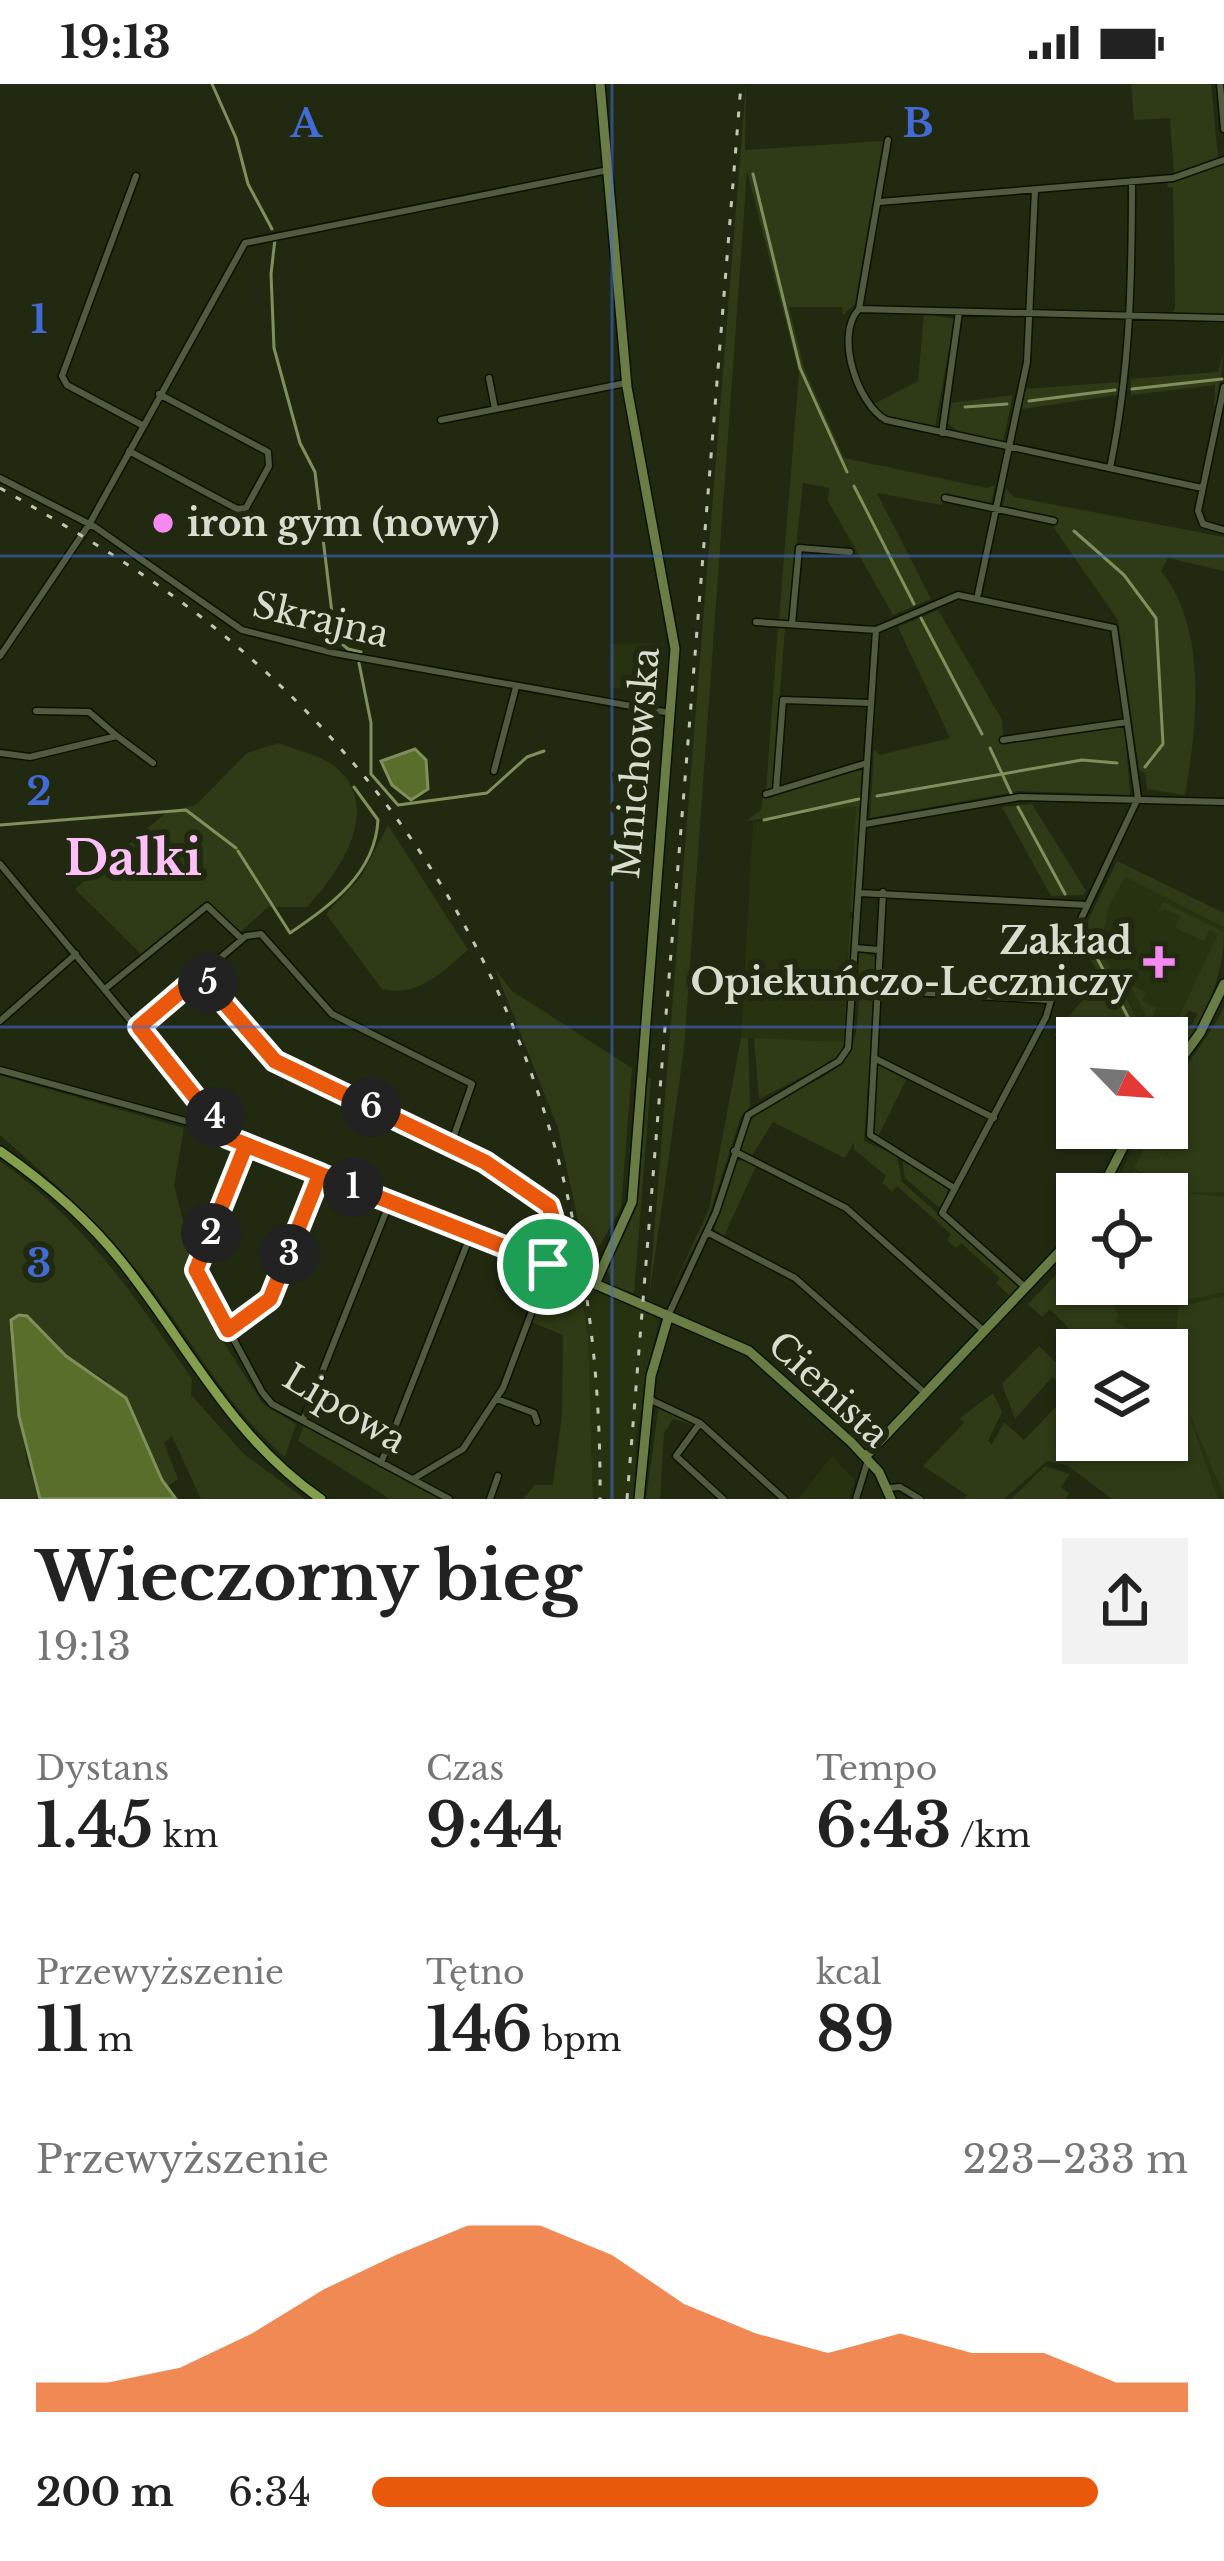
<!DOCTYPE html>
<html lang="pl">
<head>
<meta charset="utf-8">
<style>
	:root { --surface:#fff; --page:#f2f2f2; --text:#222; --muted:#767676; --accent:#ea580c }
	body { margin:0; font-family:"Libre Baskerville",serif; background:var(--page); color:var(--text); height:100vh; display:flex; flex-direction:column; font-size:45px; white-space:nowrap }
	* { box-sizing:border-box; margin:0 }
	p { font-size:39px; color:var(--muted) }
	.icon { flex:none; width:66px; height:66px; fill:none; stroke:currentColor; stroke-width:2; stroke-linecap:round; stroke-linejoin:round }
	.map { position:relative; height:1415px; overflow:hidden }
	.side { display:flex; flex-direction:column; background:var(--surface); flex:1 }
	.side>* { flex:none }
	.needle { width:78px; rotate:115deg }
	.buttons { position:absolute; left:1056px; top:933px; display:grid; gap:24px }
	.buttons a { display:grid; place-items:center; width:132px; height:132px; border-radius:0px; background:var(--surface); box-shadow:0 3px 9px #0004; font-size:60px }
	.pin { position:absolute; display:grid; place-items:center; width:102px; height:102px; color:#fff; margin:-51px; border:6px solid #fff; border-radius:50%; box-shadow:0 3px 12px #0007 }
	.km { position:absolute; width:60px; height:60px; margin:-30px; border-radius:50%; background:#222; color:#fff; font-size:33px; line-height:60px; text-align:center }
	.round { display:grid; place-items:center; flex:none; width:126px; height:126px; border-radius:0px; background:var(--page) }
	.overview { display:flex; align-items:center; justify-content:space-between; height:204px; padding:0 36px }
	h1 { font-size:66px; font-weight:800; line-height:90px }
	.stats { display:grid; grid-template-columns:repeat(3,1fr); gap:18px; height:204px; padding:12px 36px }
	.stats div { display:grid; align-content:center }
	.stats b { font-size:60px; font-weight:800 }
	.stats small { font-size:33px; font-weight:400 }
	.stats p { font-size:33px }
	.chart { height:336px; padding:24px 36px }
	.chart p { display:flex; justify-content:space-between }
	.chart svg { width:100%; height:216px; margin-top:12px; fill:var(--accent); opacity:.7 }
	ul { padding:0 36px; list-style:none; font-size:39px }
	li { display:grid; grid-template-columns:192px 144px 1fr; align-items:center; height:90px }
	li i { height:30px; border-radius:15px; background:var(--accent) }
	.status { display:flex; justify-content:space-between; align-items:center; height:84px; padding:0 60px; background:var(--surface); direction:ltr }
	.status svg { height:33px; fill:currentColor }
	.map>svg:first-child { display:block }
	.built { fill:#273211 }
	.green { fill:#2f3b16 }
	.water { fill:#596e2b; stroke:#7f905c; stroke-width:3 }
	.lines { fill:none; stroke-linecap:round; stroke-linejoin:round }
	.stream { stroke:#7f905c; stroke-width:3 }
	.street-casing { stroke:#0b1200; stroke-width:9 }
	.secondary-casing { stroke:#0b1200; stroke-width:12 }
	.primary-casing { stroke:#0b1200; stroke-width:12 }
	.street { stroke:#515b40; stroke-width:6 }
	.secondary { stroke:#6a7d46; stroke-width:9 }
	.primary { stroke:#839f4d; stroke-width:9 }
	.rail { stroke:#c2c8b8; stroke-width:3; stroke-dasharray:6 12; stroke-linecap:butt }
	.route-casing { stroke:#fff; stroke-width:24 }
	.route { stroke:#ea580c; stroke-width:15 }
	.grid { fill:none; stroke:#426bd6; stroke-width:3; stroke-opacity:0.55 }
	.poi-dot { fill:#f589ef; stroke:#212a11; stroke-width:4.5 }
	.labels { text-anchor:middle; stroke-width:12; stroke-linejoin:round; paint-order:stroke }
	.poi-label { font-size:36px; font-weight:bold; fill:#d8decf; stroke:#212a11; text-anchor:start }
	.street-label { font-size:36px; fill:#d8decf; stroke:#212a11 }
	.district-label { font-size:48px; font-weight:bold; fill:#fdc0f8; stroke:#212a11 }
	.grid-label { font-size:39px; text-anchor:middle; font-weight:bold; fill:#426bd6; stroke:#212a11; stroke-width:12; stroke-linejoin:round; paint-order:stroke }
</style>
</head>
<body>
<div class="status"><b>19:13</b><svg viewBox="0 0 49 12"><path d="M0 12V9h3v3zM5 12V6h3v6zM10 12V3h3v9zM15 12V0h3v12zM26 1h20v11H26zM47 4h2v5h-2z"/></svg></div>
<div class="map">
<svg width="1224" height="1415" viewBox="0 0 1224 1415">
	<rect width="100%" height="100%" fill="#212a11"/>
	<!-- built -->
	<path class="built" d="M664,559L656,612L610,603L612,560Z
		M856,721L843,958L741,954L753,739Z
		M1117,777L1224,829V850L1167,965V954H1147L1089,839Z
		M1224,934V1415H1177L1078,1356H1167V1266L1041,1207L1077,1169V1200H1167V1110H1110L1144,1044H1167V1022L1186,1032L1191,1003Z
		M580,1200L653,1229L658,1239L636,1353L635,1415H593L588,1251Z
		M832,1372L855,1396L849,1415H798Z"/>
	<!-- green -->
	<path class="green" d="M746,0L745,66L883,57L855,220L843,231L842,223H789L804,284L844,374L987,404L995,401L991,421L944,412L942,421L877,409L931,515L893,531L828,417L829,404L803,399L788,536H779L799,289L747,87L684,964L649,1214Z
		M1131,0H1211L1218,74L1174,90L1170,34L1134,36Z
		M1224,79V231L1170,230L1175,225L1173,104L1167,103L1168,98Z
		M924,230L954,235L935,344L886,332L874,320L918,297Z
		M1224,268L1214,334L1215,301L1131,311V295L1218,288Z
		M1120,298L1118,311L1022,325L1025,305Z
		M1013,311L1003,358L964,351L948,340L951,319Z
		M1006,405L1014,413L1224,453V487L1168,474L1161,487C1208,545 1197,641 1185,711L1147,705L1145,689L1139,686L1118,536L1054,444L1056,433L1003,422Z
		M938,526L1002,636L1004,660L1119,642L1125,645L1130,711L1019,707L870,734L874,666L880,671L950,654L898,543Z
		M778,543L785,544L772,705L766,707Z
		M279,659C295,666 319,671 333,681C386,722 339,789 307,823H268L237,851L211,822L143,872L75,805L167,728L196,721L247,669Z
		M862,684L856,828H850L856,722L746,737L761,726L763,713Z
		M1032,720L1086,807L1083,811L1051,812L1002,723Z
		M388,741L468,866C442,888 418,914 382,905L326,830L361,793Z
		M1117,777L1224,829V843L1125,793L1108,825L1103,850L1093,848L1147,954L1126,949L1123,954H1077V964L1054,951L1100,895L1080,853Z
		M1163,818L1224,848C1224,892 1205,934 1177,972L1174,968L1198,930L1188,926L1167,965V954H1158L1130,901L1146,909L1142,917L1156,924L1152,934L1174,944L1218,850L1210,846L1204,857L1175,844L1180,832L1165,825L1158,829Z
		M850,835L855,836L846,961L835,976L759,1015L754,954L843,958Z
		M859,868L877,873L864,1057L897,1072L902,1098L1020,1202L991,1238L985,1236L1009,1211L996,1199L1000,1194L961,1159L956,1164L947,1156L951,1150L897,1102L892,1107L882,1099L886,1092L854,1065V1058L845,1074L773,1038L752,1071L741,1066C746,1008 808,1012 842,979C865,957 857,897 859,868Z
		M495,885L512,907L632,984L621,1124L588,1182L558,1044Z
		M1224,924V1108L1184,1109L1224,1113V1208L1178,1218L1137,1205L1114,1208L1110,1214L1118,1231L1115,1238L1155,1258L1158,1251L1176,1253L1178,1223L1224,1212V1411L1184,1318L1177,1285L1167,1281V1266H1090L1050,1225L1042,1233L1028,1220L1077,1169V1200H1167V1173L1179,1180L1181,1159L1167,1156V1110H1149L1126,1099L1134,1087L1154,1096L1134,1084L1155,1044L1174,1054L1158,1086L1175,1054L1185,1059L1186,1033L1167,1022C1167,1003 1212,949 1224,924Z
		M741,954H748L750,1023L741,1032L707,1138L672,1205L709,1125Z
		M876,980L906,996L878,1053L871,1049Z
		M0,991L184,1044L174,1101L201,1208L199,1219L262,1319L296,1340L285,1373C223,1320 188,1248 137,1186C96,1136 49,1094 0,1051Z
		M645,991L651,995L634,1209L613,1202L607,1186L636,1116Z
		M902,1074L948,1105L942,1126L905,1094Z
		M743,1076L756,1082L724,1152L714,1145L737,1077Z
		M0,1077C84,1137 134,1211 192,1295L191,1311L245,1371L305,1415H201L172,1352L164,1359L178,1395L166,1403L106,1296L66,1272L27,1232L11,1252L27,1379L41,1415H0Z
		M553,1189L580,1200L588,1251L593,1415H523L535,1401H553L562,1331L563,1251L531,1238Z
		M1039,1262L1070,1292L1062,1301L1052,1293L1015,1335L1002,1300Z
		M1167,1285L1174,1287L1218,1415H1112L1067,1381L1047,1377L1004,1415H964L967,1411L923,1382L964,1339L960,1334L993,1309L1002,1328L988,1357L992,1361L1004,1338L1024,1356L1077,1301V1356H1167Z
		M659,1320L694,1341L673,1335L664,1349L660,1415H646Z
		M304,1341L443,1415H390L298,1357Z
		M1045,1382L1070,1390L1061,1403L1069,1410L1065,1415H1011Z"/>
	<!-- water -->
	<path class="water" d="M415,665L426,676L428,705L411,716L392,701L381,677Z
		M19,1231L27,1232L66,1272L126,1314L162,1396L176,1415H40L19,1332L11,1236Z"/>
	<g class="lines">
		<!-- stream -->
		<path class="stream" d="M212,0L236,54L248,100L272,145
			M753,90L800,284L847,388
			M275,155L271,190L274,264L300,359L315,388L335,554L348,565L361,568
			M1132,305L1222,295
			M1029,317L1115,306
			M965,323L1007,320
			M854,402L914,520
			M1074,447L1124,491L1156,534L1163,660L1145,683
			M921,534L982,650
			M359,579L371,639V690L398,721L487,709L527,673L544,667
			M990,664L1011,709
			M877,712L1082,676L1117,679
			M1018,723L1065,810
			M764,736L859,715
			M0,741L186,726L236,764
			M238,767L290,849C331,821 375,790 378,736L354,703
			M1085,851L1139,954"/>
		<defs>
			<path id="street" d="M1220,0L1224,45
				M888,56L859,225C834,251 858,321 886,336L1202,404
				M136,92L62,292L67,301L142,341
				M879,118L1173,94L1224,76
				M859,225L1224,234
				M489,294L495,325
				M1224,303L1198,427L1203,440L1224,446
				M441,336L626,299
				M942,349L959,228
				M129,367L237,425L246,424L269,382L268,368L159,310
				M1110,384C1130,288 1132,194 1132,97
				M0,394L95,443L242,546L334,569L670,629
				M945,414L1054,437
				M978,510L1027,278L1035,106
				M756,538L876,546L958,511L1114,544L1138,714L1064,871L1046,933L942,1129L1024,1202
				M792,540L799,464L850,468
				M0,572L90,439L245,159L608,86
				M36,627L89,628L117,652
				M1003,656L1127,638
				M0,669L30,673L117,652L153,679
				M494,687L516,603
				M776,707L783,616L871,619
				M766,710L867,679
				M865,740L1020,713L1224,718
				M0,780L227,1053
				M883,808L870,1051L954,1104
				M860,809L1087,821
				M856,864L879,866
				M200,891L275,977L485,1078L553,1127L558,1158L503,1304L463,1365L413,1395
				M106,904L207,822L242,855
				M877,906L1049,916
				M0,937L76,870
				M139,943L246,852L261,850L332,930L472,1000L451,1060
				M874,974L994,1034
				M0,986L189,1038L594,1200
				M246,1061L197,1187L262,1308L272,1320L449,1415
				M734,1067L846,1124L983,1246
				M707,1148L795,1194L925,1309
				M668,1232L716,1128L748,1031L839,977L848,964L876,546
				M228,1246L270,1215L320,1090
				M497,1315L534,1329L537,1338
				M649,1315L700,1339L784,1415
				M303,1336L390,1118
				M700,1339L676,1372L723,1415
				M381,1379L471,1150
				M888,1404L900,1403L920,1415
				M490,1415L498,1392
				M856,1415L868,1376"/>
			<path id="secondary" d="M600,0L627,303L675,565L632,1118L595,1200L749,1267L851,1358L879,1388L891,1415
				M1167,994L1200,949L1224,900
				M1099,1110L1133,1044
				M865,1373L1077,1149
				M639,1415L651,1292L668,1234"/>
			<path id="primary" d="M0,1067C46,1099 87,1134 122,1178C188,1261 231,1353 321,1415"/>
		</defs>
		<!-- street casing -->
		<use href="#street" class="street-casing"/>
		<!-- secondary casing -->
		<use href="#secondary" class="secondary-casing"/>
		<!-- primary casing -->
		<use href="#primary" class="primary-casing"/>
		<!-- street -->
		<use href="#street" class="street"/>
		<!-- secondary -->
		<use href="#secondary" class="secondary"/>
		<!-- primary -->
		<use href="#primary" class="primary"/>
		<!-- rail -->
		<path class="rail" d="M0,404C79,449 157,495 227,554C488,771 603,1082 600,1415
			M627,1415L741,0"/>
	</g>
	<g class="lines">
		<defs>
			<path id="route" d="M548,1180L246,1061L196,1186L228,1246L270,1215L320,1090L227,1053L139,943L200,891L275,977L485,1078L549,1122L559,1154L548,1180"/>
		</defs>
		<!-- route casing -->
		<use href="#route" class="route-casing"/>
		<!-- route -->
		<use href="#route" class="route"/>
	</g>
	<!-- grid -->
	<path class="grid" d="M612,0V1415M0,472H1224M0,943H1224"/>
	<!-- markers -->
	<g class="poi-dot">
		<circle cx="163" cy="439" r="12"/>
		<path d="M1153 860h12v12h12v12h-12v12h-12v-12h-12v-12h12z"/>
	</g>
	<g class="labels">
		<!-- poi labels -->
		<g class="poi-label">
			<text x="187" y="452">iron gym (nowy)</text>
			<text x="1132" y="870" text-anchor="end">Zakład<tspan x="1132" dy="41">Opiekuńczo-Leczniczy</tspan></text>
		</g>
		<!-- street labels -->
		<g class="street-label">
			<text transform="translate(321 535) rotate(13)" y="13">Skrajna</text>
			<text transform="translate(636 679) rotate(-85)" y="13">Mnichowska</text>
			<text transform="translate(829 1305) rotate(43)" y="13">Cienista</text>
			<text transform="translate(345 1324) rotate(31)" y="13">Lipowa</text>
		</g>
		<!-- district labels -->
		<g class="district-label">
			<text x="133" y="791">Dalki</text>
		</g>
	</g>
	<g class="grid-label">
		<text x="306" y="53">A</text>
		<text x="918" y="53">B</text>
		<text x="39" y="249">1</text>
		<text x="39" y="721">2</text>
		<text x="39" y="1193">3</text>
	</g>
</svg>
<div class="buttons">
<a><svg class="needle" viewBox="-14 -14 28 28"><path d="M0-13l5 13h-10z" fill="#e53935"/><path d="M0 13l5-13h-10z" fill="#767676"/></svg></a>
<a><svg class="icon" aria-label="locate" viewBox="0 0 24 24"><circle cx="12" cy="12" r="6"/><path d="M12 2v4M12 18v4M2 12h4M18 12h4"/></svg></a>
<a><svg class="icon" aria-label="layers" viewBox="0 0 24 24"><path d="M12 4l9 5-9 5-9-5zM3 14l9 5 9-5"/></svg></a>
</div>
<div class="pin" style="left:548px;top:1180px;background:#1e9e55"><svg class="icon" aria-label="arrive" viewBox="0 0 24 24"><path d="M6 21V4h12l-3 4 3 4H6"/></svg></div>
<b class="km" style="left:353px;top:1103px">1</b>
<b class="km" style="left:211px;top:1149px">2</b>
<b class="km" style="left:289px;top:1170px">3</b>
<b class="km" style="left:215px;top:1033px">4</b>
<b class="km" style="left:208px;top:899px">5</b>
<b class="km" style="left:371px;top:1023px">6</b>
</div>
<section class="side">
<div class="overview"><div><h1>Wieczorny bieg</h1><p>19:13</p></div><a class="round"><svg class="icon" aria-label="share" viewBox="0 0 24 24"><path d="M12 15V3M7 8l5-5 5 5M5 13v7h14v-7"/></svg></a></div>
<div class="stats">
<div><p>Dystans</p><b>1.45<small> km</small></b></div>
<div><p>Czas</p><b>9:44</b></div>
<div><p>Tempo</p><b>6:43<small> /km</small></b></div>
</div>
<div class="stats">
<div><p>Przewyższenie</p><b>11<small> m</small></b></div>
<div><p>Tętno</p><b>146<small> bpm</small></b></div>
<div><p>kcal</p><b>89</b></div>
</div>
<div class="chart"><p><span>Przewyższenie</span>223–233 m</p>
<svg viewBox="0 0 160 44" preserveAspectRatio="none"><path d="M0 44V38L10 38L20 35L30 28L40 19L50 12L60 6L70 6L80 12L90 22L100 28L110 32L120 28L130 32L140 32L150 38L160 38V44z"/></svg>
</div>
<ul>
<li><b>200 m</b>6:34<i style="width:89%"></i></li>
</ul>
</section>
</body>
</html>
